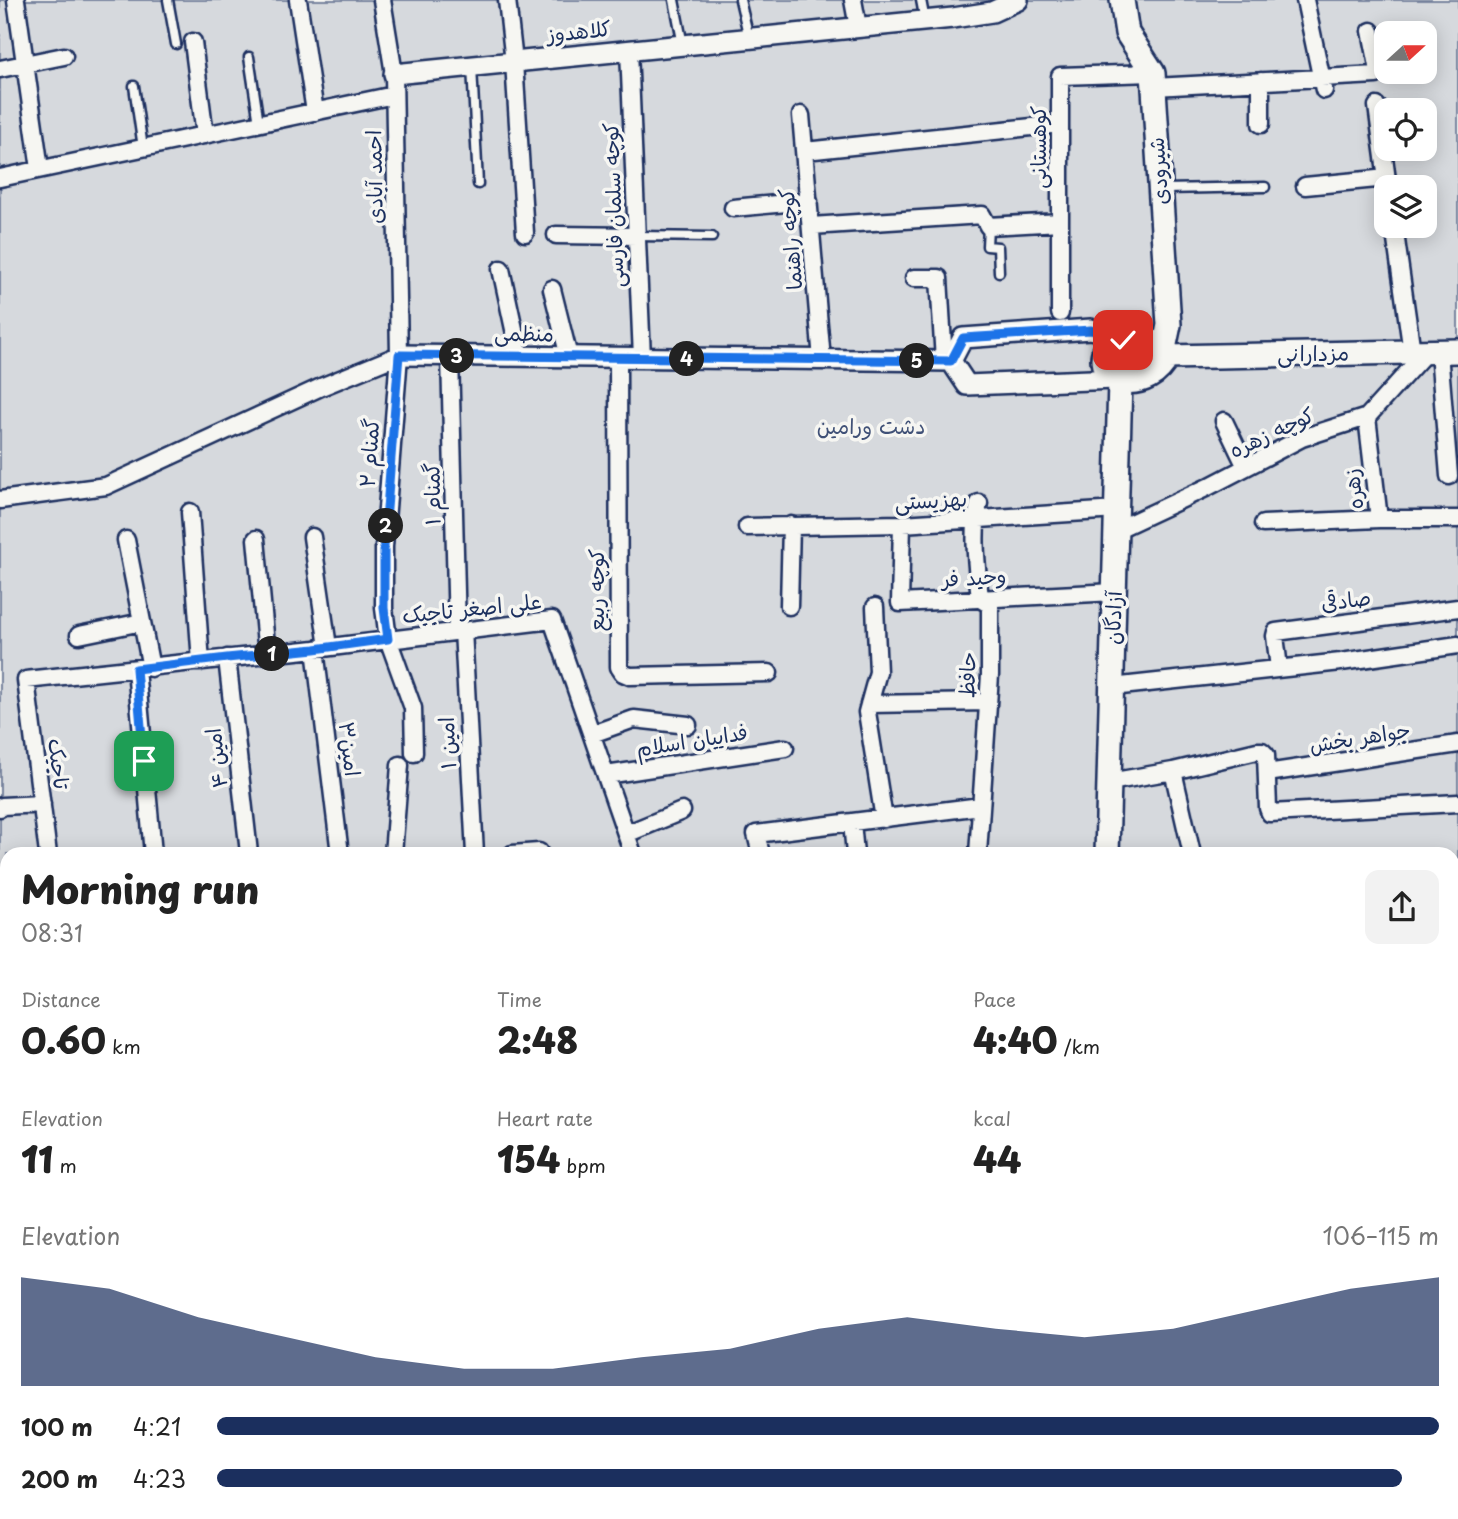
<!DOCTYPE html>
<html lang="en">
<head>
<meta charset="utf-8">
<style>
	:root { --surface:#fff; --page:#f2f2f2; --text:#222; --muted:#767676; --accent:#1b2f5e }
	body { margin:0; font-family:"Playpen Sans","Playpen Sans Arabic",sans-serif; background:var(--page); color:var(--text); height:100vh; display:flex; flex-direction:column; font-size:26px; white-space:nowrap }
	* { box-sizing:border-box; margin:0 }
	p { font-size:23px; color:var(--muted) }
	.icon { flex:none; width:38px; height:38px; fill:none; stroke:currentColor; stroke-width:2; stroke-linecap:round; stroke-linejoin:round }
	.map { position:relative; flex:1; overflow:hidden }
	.panel { position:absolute; left:0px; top:847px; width:1460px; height:672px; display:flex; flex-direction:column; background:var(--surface); border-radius:21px 21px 0 0; box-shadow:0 4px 18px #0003 }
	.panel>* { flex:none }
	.needle { width:46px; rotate:69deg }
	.buttons { position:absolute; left:1374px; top:21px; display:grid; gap:14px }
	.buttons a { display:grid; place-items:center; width:63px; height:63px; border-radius:14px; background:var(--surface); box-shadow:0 4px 18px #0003; font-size:35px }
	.pin { position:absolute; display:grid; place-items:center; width:60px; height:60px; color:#fff; margin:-30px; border-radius:14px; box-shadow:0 4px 10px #0006 }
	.km { position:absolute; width:35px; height:35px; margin:-18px; border-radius:50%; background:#222; color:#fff; font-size:19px; line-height:35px; text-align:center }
	.round { display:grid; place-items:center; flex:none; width:74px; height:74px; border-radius:14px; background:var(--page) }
	.head { display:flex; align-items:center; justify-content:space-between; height:119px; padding:0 21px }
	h1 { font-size:38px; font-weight:800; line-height:52px }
	.stats { display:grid; grid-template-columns:repeat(3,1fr); gap:10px; height:119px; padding:7px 21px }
	.stats div { display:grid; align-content:center }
	.stats b { font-size:35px; font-weight:800 }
	.stats small { font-size:19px; font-weight:400 }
	.stats p { font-size:19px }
	.chart { height:196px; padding:14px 21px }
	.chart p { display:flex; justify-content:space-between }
	.chart svg { width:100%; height:126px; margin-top:7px; fill:var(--accent); opacity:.7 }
	ul { padding:0 21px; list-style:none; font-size:23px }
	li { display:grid; grid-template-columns:112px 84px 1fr; align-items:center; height:52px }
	li i { height:18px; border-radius:9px; background:var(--accent) }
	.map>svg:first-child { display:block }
	.green { fill:#d6d9dd; stroke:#78849e; stroke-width:2; fill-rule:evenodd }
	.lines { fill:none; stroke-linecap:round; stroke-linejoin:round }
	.service-casing { stroke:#1b2f5e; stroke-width:13 }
	.minor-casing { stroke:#1b2f5e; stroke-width:21 }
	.tertiary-casing { stroke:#1b2f5e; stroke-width:24 }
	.secondary-casing { stroke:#1b2f5e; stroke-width:28 }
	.service { stroke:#f6f6f2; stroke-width:8 }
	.minor { stroke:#f6f6f2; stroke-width:16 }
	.tertiary { stroke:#f6f6f2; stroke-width:19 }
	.secondary { stroke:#f6f6f2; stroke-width:23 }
	.route-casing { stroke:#fff; stroke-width:14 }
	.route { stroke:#1a73e8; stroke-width:9 }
	.labels { text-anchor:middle; stroke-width:7; stroke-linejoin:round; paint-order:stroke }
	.street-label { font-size:21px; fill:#1b2f5e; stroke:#f6f6f2 }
	.park-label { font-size:21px; fill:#405177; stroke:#f6f6f2 }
</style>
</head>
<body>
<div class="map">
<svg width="1458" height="1519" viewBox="0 0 1458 1519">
	<rect width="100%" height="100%" fill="#f6f6f2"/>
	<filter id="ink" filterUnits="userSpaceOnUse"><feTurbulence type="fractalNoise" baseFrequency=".0143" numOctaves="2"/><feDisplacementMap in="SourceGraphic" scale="14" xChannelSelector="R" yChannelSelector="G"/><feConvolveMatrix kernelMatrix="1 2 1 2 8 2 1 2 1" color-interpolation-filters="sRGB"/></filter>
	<g filter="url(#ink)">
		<!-- green -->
		<path class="green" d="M0,0H1458V1519H0ZM1386,33H1424V72H1386ZM1386,110H1424V149H1386ZM1386,187H1424V226H1386ZM7,854H1452V1512H7Z"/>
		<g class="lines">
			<defs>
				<path id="service" d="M168,0L176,44
					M674,0L683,45
					M740,0L749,38
					M921,0L925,21
					M249,57L259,123
					M472,66L478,184
					M134,86L143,148
					M1164,189L1265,187
					M988,226L987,246L998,247L999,272
					M637,236L712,237"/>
				<path id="minor" d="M16,0L40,169
					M298,0L315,112
					M382,0L394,74L399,355L384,547V608L388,639L413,708L414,753
					M507,0L514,62L525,233
					M853,0L858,27
					M1305,0L1324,90
					M193,42L205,135
					M629,50L642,358
					M0,69L64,56
					M1154,87L1376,75L1379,72L1378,66L1371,31
					M1377,106L1388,187
					M801,115L822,360
					M1261,124V81
					M805,151L1060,124
					M0,178L394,95
					M1305,186L1387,178
					M733,208L809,201
					M811,226L982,215L988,226L1060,222
					M1394,226L1412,352
					M556,235L637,236
					M501,269L520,357
					M914,278H939L944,361
					M552,289L569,357
					M1060,313V76L1153,73
					M1439,352L1449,476
					M450,356L457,631
					M618,358L619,667L623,673L630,676L769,673
					M1367,417L1379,519H1458
					M1224,421L1246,467
					M0,500L106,486L321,387L399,355
					M190,512L201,662
					M902,524L900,603L1115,592
					M1263,524L1379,519
					M747,527L902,524L1117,510
					M1116,530L1208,487L1302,438L1367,417L1426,352
					M312,537L328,647
					M256,539L267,655
					M126,540L151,668
					M789,606L791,525
					M875,607L878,672L867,712L884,819
					M463,630L475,854
					M79,635L142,622
					M315,649L340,854
					M227,658L249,853
					M1279,668L1275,636L1276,632L1458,608
					M136,669L153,854
					M1112,687L1341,662L1458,645
					M869,704L988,702
					M592,734L634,719L688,725
					M1173,771L1192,854
					M1267,773L1458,744
					M606,775L785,748
					M1109,782L1173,771L1257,751H1262L1266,755L1268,808L1270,813L1458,803
					M0,808L2,806L42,804
					M852,822L855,854
					M626,834L682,811
					M48,854L26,680L315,649L552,620L633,854
					M393,854L400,765
					M512,854L539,852V854
					M761,854L756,834L981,806
					M978,854L990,675V605L980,599C977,567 972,534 979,503
					M1452,928H1458
					M1452,993H1458
					M1452,1029H1458
					M0,1044L7,1043
					M1452,1171H1458
					M0,1484L7,1485
					M1453,1498L1458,1402
					M44,1512L64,1519
					M85,1512V1519
					M258,1512V1519
					M337,1512V1519
					M516,1512V1519
					M717,1512L718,1519
					M430,1519V1512
					M617,1519V1512
					M1291,1519L1292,1512"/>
				<path id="tertiary" d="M394,74L953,18L992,12L1018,0
					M399,355L951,361
					M1116,379L967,385L951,361L963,338L1091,329L1123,340"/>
				<path id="secondary" d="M1122,0L1127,33L1153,73L1169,325L1164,349
					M1123,340C1140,340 1160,337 1167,357C1159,374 1142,384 1123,381C1117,381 1112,377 1107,374C1098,354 1104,347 1123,340Z
					M1167,357L1458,351
					M1107,854L1120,381
					M1087,1519V1512"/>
			</defs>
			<!-- service casing -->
			<use href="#service" class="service-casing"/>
			<!-- minor casing -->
			<use href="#minor" class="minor-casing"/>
			<!-- tertiary casing -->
			<use href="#tertiary" class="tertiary-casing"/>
			<!-- secondary casing -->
			<use href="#secondary" class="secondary-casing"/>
			<!-- service -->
			<use href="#service" class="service"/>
			<!-- minor -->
			<use href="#minor" class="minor"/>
			<!-- tertiary -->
			<use href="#tertiary" class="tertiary"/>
			<!-- secondary -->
			<use href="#secondary" class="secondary"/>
		</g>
	</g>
	<g class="lines" filter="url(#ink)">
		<defs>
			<path id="route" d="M144,761L136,669L227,658L315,649L388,639L384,608V547L399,355L951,361L963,338L1091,330L1123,340"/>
		</defs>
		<!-- route casing -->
		<use href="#route" class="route-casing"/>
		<!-- route -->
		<use href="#route" class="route"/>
	</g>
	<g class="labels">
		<!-- street labels -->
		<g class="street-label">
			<text transform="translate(579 32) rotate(-6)" y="7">کلاهدوز</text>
			<text transform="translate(1039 147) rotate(-90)" y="7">کوهستانی</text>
			<text transform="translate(1159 171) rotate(-94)" y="7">شیرودی</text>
			<text transform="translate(375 177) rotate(-91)" y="7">احمد آبادی</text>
			<text transform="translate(614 205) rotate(-92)" y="7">کوچه سلمان فارسی</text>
			<text transform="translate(791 239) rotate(-95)" y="7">کوچه راهنما</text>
			<text transform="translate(524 334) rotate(1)" y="7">منظمی</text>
			<text transform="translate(1313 354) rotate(-1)" y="7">مزدارانی</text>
			<text transform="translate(1272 433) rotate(-25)" y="7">کوچه زهره</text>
			<text transform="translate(370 453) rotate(-86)" y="7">گمنام ۲</text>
			<text transform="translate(1354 489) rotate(-97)" y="7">زهره</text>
			<text transform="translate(433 494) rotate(-91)" y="7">گمنام ۱</text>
			<text transform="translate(931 501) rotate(-3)" y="7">بهزیستی</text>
			<text transform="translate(974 578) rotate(-3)" y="7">وحید فر</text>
			<text transform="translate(597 590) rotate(-90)" y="7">کوچه ربیع</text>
			<text transform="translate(1346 601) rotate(-7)" y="7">صادقی</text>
			<text transform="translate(472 609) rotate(-6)" y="7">علی اصغر تاجیک</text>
			<text transform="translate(1114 618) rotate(-88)" y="7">آزادگان</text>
			<text transform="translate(968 675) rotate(-88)" y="7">حافظ</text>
			<text transform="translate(1360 738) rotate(-9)" y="7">جواهر بخش</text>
			<text transform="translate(692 741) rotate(-9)" y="7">فداییان اسلام</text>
			<text transform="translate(448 743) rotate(-93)" y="7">امین ۱</text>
			<text transform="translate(349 749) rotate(83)" y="7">امین۳</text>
			<text transform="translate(217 758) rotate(-97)" y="7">امین ۴</text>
			<text transform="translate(58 764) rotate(83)" y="7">تاجیک</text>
		</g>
		<!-- park labels -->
		<g class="park-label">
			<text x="871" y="434">دشت ورامین</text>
		</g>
	</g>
</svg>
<div class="buttons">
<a><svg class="needle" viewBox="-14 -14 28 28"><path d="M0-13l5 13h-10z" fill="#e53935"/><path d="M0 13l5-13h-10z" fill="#767676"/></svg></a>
<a><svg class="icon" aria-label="locate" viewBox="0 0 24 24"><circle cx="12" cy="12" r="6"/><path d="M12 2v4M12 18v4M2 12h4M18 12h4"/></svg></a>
<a><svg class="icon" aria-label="layers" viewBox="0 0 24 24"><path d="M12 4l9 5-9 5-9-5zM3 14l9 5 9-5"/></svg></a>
</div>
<div class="pin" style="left:144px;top:761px;background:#1e9e55"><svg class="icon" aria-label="arrive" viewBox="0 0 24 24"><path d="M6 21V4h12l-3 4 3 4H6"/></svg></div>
<div class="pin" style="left:1123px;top:340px;background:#d93025"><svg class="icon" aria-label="check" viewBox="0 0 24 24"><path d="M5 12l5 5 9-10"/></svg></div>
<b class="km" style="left:272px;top:654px">1</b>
<b class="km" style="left:386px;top:526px">2</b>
<b class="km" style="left:457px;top:356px">3</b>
<b class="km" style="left:687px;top:359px">4</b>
<b class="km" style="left:917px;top:361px">5</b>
<section class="panel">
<div class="head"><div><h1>Morning run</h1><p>08:31</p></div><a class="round"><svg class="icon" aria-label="share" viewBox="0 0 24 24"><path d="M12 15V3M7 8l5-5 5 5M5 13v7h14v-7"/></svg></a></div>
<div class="stats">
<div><p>Distance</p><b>0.60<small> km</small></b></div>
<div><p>Time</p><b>2:48</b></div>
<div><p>Pace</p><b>4:40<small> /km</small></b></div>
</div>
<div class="stats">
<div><p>Elevation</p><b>11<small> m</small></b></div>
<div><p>Heart rate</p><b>154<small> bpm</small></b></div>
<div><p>kcal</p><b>44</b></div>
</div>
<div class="chart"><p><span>Elevation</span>106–115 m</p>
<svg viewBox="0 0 160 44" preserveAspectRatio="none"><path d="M0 44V6L10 10L20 20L30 27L40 34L50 38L60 38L70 34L80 31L90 24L100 20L110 24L120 27L130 24L140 17L150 10L160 6V44z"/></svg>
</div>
<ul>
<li><b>100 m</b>4:21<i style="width:100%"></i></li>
<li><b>200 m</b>4:23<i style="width:97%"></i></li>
</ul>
</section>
</div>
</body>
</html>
